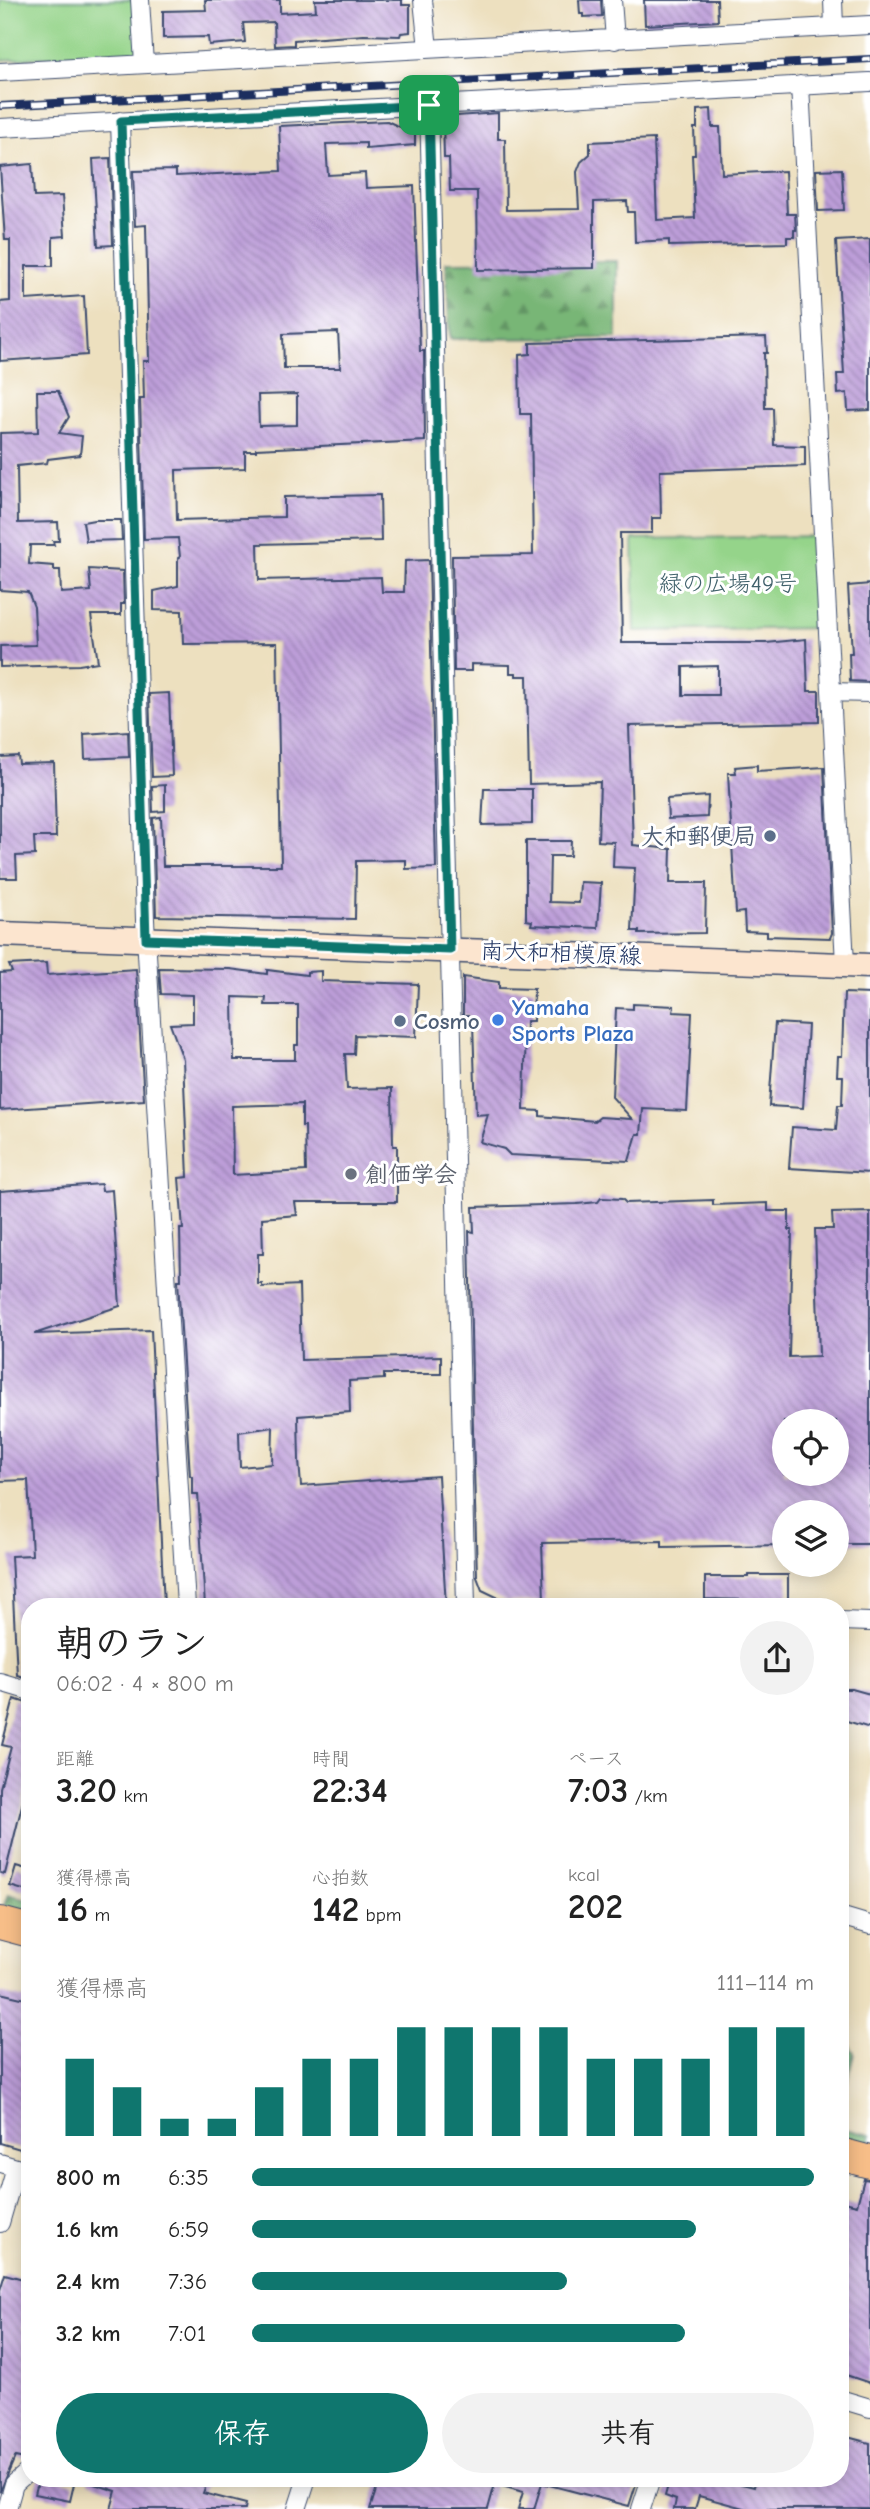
<!DOCTYPE html>
<html lang="ja">
<head>
<meta charset="utf-8">
<style>
	:root { --surface:#fff; --page:#f2f2f2; --text:#222; --muted:#767676; --accent:#0f766e }
	body { margin:0; font-family:"Comic Neue","Klee One",sans-serif; background:var(--page); color:var(--text); height:100vh; display:flex; flex-direction:column; font-size:26px; white-space:nowrap }
	* { box-sizing:border-box; margin:0 }
	p { font-size:23px; color:var(--muted) }
	.icon { flex:none; width:38px; height:38px; fill:none; stroke:currentColor; stroke-width:2; stroke-linecap:round; stroke-linejoin:round }
	.map { position:relative; flex:1; overflow:hidden }
	.sheet { position:absolute; left:21px; top:1598px; width:828px; height:889px; display:flex; flex-direction:column; background:var(--surface); border-radius:28px; box-shadow:0 4px 18px #0003 }
	.sheet>* { flex:none }
	.controls { position:absolute; left:772px; top:1409px; display:grid; gap:14px }
	.controls a { display:grid; place-items:center; width:77px; height:77px; border-radius:50%; background:var(--surface); box-shadow:0 4px 18px #0003; font-size:35px }
	.pin { position:absolute; display:grid; place-items:center; width:60px; height:60px; color:#fff; margin:-30px; border-radius:14px; box-shadow:0 4px 10px #0006 }
	.round { display:grid; place-items:center; flex:none; width:74px; height:74px; border-radius:37px; background:var(--page) }
	.overview { display:flex; align-items:center; justify-content:space-between; height:119px; padding:0 35px }
	h1 { font-size:38px; font-weight:800; line-height:52px }
	.stats { display:grid; grid-template-columns:repeat(3,1fr); gap:10px; height:119px; padding:7px 35px }
	.stats div { display:grid; align-content:center }
	.stats b { font-size:35px; font-weight:800 }
	.stats small { font-size:19px; font-weight:400 }
	.stats p { font-size:19px }
	.chart { height:196px; padding:14px 35px }
	.chart p { display:flex; justify-content:space-between }
	.chart svg { width:100%; height:126px; margin-top:7px; stroke:var(--accent); stroke-width:6 }
	.primary-button { display:flex; gap:14px; margin-top:auto; padding:14px 35px }
	.primary-button a { flex:1; height:80px; border-radius:42px; background:var(--accent); color:#fff; font-size:28px; font-weight:800; line-height:80px; text-align:center }
	.primary-button a+a { background:var(--page); color:var(--text) }
	ul { padding:0 35px; list-style:none; font-size:23px }
	li { display:grid; grid-template-columns:112px 84px 1fr; align-items:center; height:52px }
	li i { height:18px; border-radius:9px; background:var(--accent) }
	.map>svg:first-child { display:block }
	.forest { fill:url(#forest-firs); stroke:#4a726a; stroke-width:2 }
	.green { fill:#95d48a; stroke:#588274; stroke-width:2 }
	.building { fill:url(#building-back-hatch); fill-rule:evenodd }
	.lines { fill:none; stroke-linecap:round; stroke-linejoin:round }
	.street-casing { stroke:#3a4a6d; stroke-width:20 }
	.secondary-casing { stroke:#3a4a6d; stroke-width:27 }
	.highway-casing { stroke:#3a4a6d; stroke-width:34 }
	.street { stroke:#fff; stroke-width:18 }
	.secondary { stroke:#fce5cf; stroke-width:24 }
	.highway { stroke:#f7be88; stroke-width:32 }
	.rail-casing { stroke:#1b2f5e; stroke-width:8 }
	.rail { stroke:#fff; stroke-width:5; stroke-dasharray:16; stroke-linecap:butt }
	.route-casing { stroke:#fff; stroke-width:14 }
	.route { stroke:#0f766e; stroke-width:9 }
	.service-dot { fill:#5c6f8a; stroke:#fff; stroke-width:2.5 }
	.shop-dot { fill:#3f7fe0; stroke:#fff; stroke-width:2.5 }
	.worship-dot { fill:#6b7280; stroke:#fff; stroke-width:2.5 }
	.labels { text-anchor:middle; stroke-width:6; stroke-linejoin:round; paint-order:stroke }
	.park-label { font-size:23px; fill:#40616b; stroke:#fff }
	.service-label { font-size:23px; font-weight:bold; fill:#4e5e75; stroke:#fff; text-anchor:end }
	.street-label { font-size:23px; fill:#1b2f5e; stroke:#fff }
	.shop-label { font-size:23px; font-weight:bold; fill:#366cbe; stroke:#fff; text-anchor:start }
	.worship-label { font-size:23px; font-weight:bold; fill:#5b616d; stroke:#fff; text-anchor:start }
</style>
</head>
<body>
<div class="map">
<svg width="870" height="2509" viewBox="0 0 870 2509">
	<defs>
		<pattern id="forest-firs" width="22" height="20" patternUnits="userSpaceOnUse" patternTransform="scale(1.75)"><rect width="22" height="20" fill="#78b676"/><path d="M5 1l3.5 6h-7zM16 11l3.5 6h-7z" fill="#629464"/></pattern>
		<pattern id="building-back-hatch" width="6" height="6" patternUnits="userSpaceOnUse" patternTransform="scale(1.75)"><rect width="6" height="6" fill="#bd9ed9"/><path d="M-1 5l2 2M0 0l6 6M5-1l2 2" fill="none" stroke="#9981b3"/></pattern>
	</defs>
	<rect width="100%" height="100%" fill="#fff"/>
	<filter id="ink" filterUnits="userSpaceOnUse"><feTurbulence type="fractalNoise" baseFrequency=".0143" numOctaves="2"/><feDisplacementMap in="SourceGraphic" scale="14" xChannelSelector="R" yChannelSelector="G"/><feConvolveMatrix kernelMatrix="1 2 1 2 8 2 1 2 1" color-interpolation-filters="sRGB"/></filter>
	<filter id="wash" filterUnits="userSpaceOnUse"><feTurbulence type="fractalNoise" baseFrequency=".00686" numOctaves="4" result="noise"/><feDisplacementMap in="SourceGraphic" scale="28" xChannelSelector="R" yChannelSelector="G"/><feGaussianBlur stdDeviation="1.57" result="paint"/><feColorMatrix in="noise" values="0 0 0 0 0 0 0 0 0 0 0 0 0 0 0 0 0 1.4 0 .05"/><feComposite in="paint" operator="in"/></filter>
	<g filter="url(#wash)">
		<rect width="100%" height="100%" fill="#ede0bf"/>
		<!-- forest -->
		<path class="forest" d="M617,261V338L450,339L446,262Z
			M8,1894L30,1901V1915L4,1906Z
			M840,2041L850,2046L854,2053L844,2094L840,2092L847,2067L840,2057Z
			M840,2128L870,2135V2149L840,2141Z"/>
		<!-- green -->
		<path class="green" d="M0,0H137L140,52L0,60Z
			M822,536L823,628L635,631L633,539Z"/>
		<g id="blocks">
			<!-- building -->
			<path class="building" d="M205,0H280V13L316,11L315,0H402V5H410V32L401,33L400,36L364,35L294,40V45L275,46L274,22L243,23L245,42L209,45L208,37L163,38V11L206,10Z
				M579,0H601L602,16L583,17V14H580Z
				M644,0H717L718,21L645,25Z
				M711,109L712,127H720L722,174L785,171L787,214H795L796,230H794V237H787V243L669,246V240L635,242L634,212H628L627,201L594,202V268L478,270L477,191H450L449,158H444L443,117L498,113V139H505L506,210L579,209L577,172L581,162L590,154V142L654,139L657,220L695,218L692,155H695L694,128H697V110Z
				M387,121L402,128L415,127V145L366,149V143L326,144L328,175L365,173L366,188L414,186L420,351H424L425,441L256,449V451H245V468L176,470L177,520L284,517V497L380,495L381,541L258,544L259,580L381,577L382,592H404L405,561L429,560L436,868L406,869V860L356,861L355,919L156,916L153,818L161,817L163,866H281L277,643L183,644L182,611L154,610V591L178,586V558L180,557L178,538L144,539L140,399H144L143,361H149L146,225L135,226L133,171L176,170V176L281,171L279,126ZM338,332L340,368H284L283,334ZM297,394V425L259,426L258,395Z
				M110,158L113,245L98,246L93,159Z
				M32,164L34,197L62,196L65,236L53,237V266H26V300L84,296L87,355L0,361V302L10,301V240H5L0,167Z
				M842,169L844,210L818,211L816,170Z
				M870,239V410L848,411L847,393L838,394L837,374H844L836,241Z
				M766,337L767,353H764L765,408H773L774,445L805,446V466L660,471L661,518H652V533H620L622,643H766L806,639L808,691H819V722L629,726L633,845L671,849L670,883H706L705,933L639,934V931H632L635,868L613,867L614,842L598,841L600,782L529,784L527,676H516V673H510V665L471,664V671H454L452,559V556L533,555L531,414H520L519,355L530,354V343ZM718,666V695H683V667Z
				M37,391H58L69,417L59,433L82,436L80,455L48,459L47,463L17,466L18,523L58,522L59,541H53L54,545H30L29,564L54,566V570H60L61,593L91,591L89,569L123,571L124,604H121V615H91L98,662L79,665L0,667V646L36,645L34,607L28,592L0,590V433L38,432Z
				M94,520H121L122,540L86,541L83,522Z
				M870,584V682L850,681L849,653H852L848,586Z
				M169,693L172,776L152,777L149,694Z
				M128,731L129,757L85,759L84,734Z
				M18,756L19,764L54,763L56,837H34L35,855L16,856L17,878H0V757Z
				M757,765V771L824,767L832,933L830,938L767,936V932L745,931L744,912L736,913L728,773H736L735,767Z
				M165,785V811L153,812L152,786Z
				M484,789H532V824L482,825Z
				M708,796L707,817L668,819L667,799Z
				M526,841H571L570,856H550L549,902L579,903L580,882L601,883L598,928L531,925L532,921L526,920Z
				M46,963L47,975L136,969L144,1100L0,1110V973L12,972L9,965Z
				M159,968L230,969L267,974V970L307,975V972L321,971V981L418,984L416,1037L355,1035L354,1054H345L347,1089L392,1088L393,1146H397V1202H295L297,1215L262,1218L263,1254H258V1284H262V1287L299,1285L301,1360L441,1356V1374H384V1379L349,1381L350,1412L298,1416L299,1461L301,1486L438,1476L446,1606H205L198,1494H192V1476H190L178,1280H181L180,1229H183L179,1178L188,1177L183,1059L170,1024L193,1023V995L161,994ZM233,997L266,998L265,1005H298V1045H295V1060H234ZM302,1104V1126H305L306,1171L233,1175L232,1106ZM273,1427L272,1464L240,1467L239,1432Z
				M463,977L499,982V988L534,989L533,1021H526L524,1110L540,1111V1116L595,1121L600,1117L632,1119L612,1097L616,1008L633,1009V1004L674,1006L673,1012L692,1013L687,1111L643,1109L641,1134H637L629,1161L510,1155L504,1149L480,1142L488,1114L476,1115L473,1023H468V1015H463Z
				M844,993L870,994V1173L789,1168L792,1127L836,1130L838,1105H842L843,1076H837L838,1056H842Z
				M775,1023L808,1025L803,1108L769,1106Z
				M101,1184L102,1191L112,1190L120,1306L34,1334L151,1330L164,1606H30V1679L17,1675L11,1556L32,1555L28,1480L0,1481V1191Z
				M601,1198L622,1199L626,1203L713,1200V1205L768,1203V1211H789V1230H792L789,1357L819,1356L815,1229H833L832,1213L870,1212V1544H836V1512H784V1545L662,1547V1541L542,1543L544,1601L507,1602L482,1590L477,1577L473,1430L469,1231L474,1232L473,1207L577,1204L598,1202ZM784,1421H836V1474H784Z
				M748,1575H788V1606H748V1600L705,1599V1577H748Z
				M840,1689H852L870,1694V1728L840,1719Z
				M14,1699L30,1704V1773L5,1874L0,1873V1788L11,1747L2,1745Z
				M16,1866L30,1870V1892L10,1886Z
				M0,1993L30,2000V2152L0,2143Z
				M864,2179L870,2180V2383L840,2373V2201L857,2205Z
				M5,2274L30,2281V2303L22,2329L30,2331V2437L25,2459L15,2457L0,2492V2290Z
				M840,2435L870,2443V2509H747L699,2496L695,2509H674L676,2500L665,2496L670,2478H718L754,2487L756,2478H840Z
				M39,2478H53L74,2484L70,2501L35,2494Z
				M88,2478H190L207,2482L203,2493L246,2504L245,2509H111L116,2491L88,2482Z
				M380,2478H638L629,2506L542,2483L534,2509H518L523,2492L495,2484L488,2509H370Z"/>
		</g>
	</g>
	<g filter="url(#ink)">
		<use href="#blocks" fill-opacity="0" stroke="#3a4a6d" stroke-width="2"/>
		<g class="lines">
			<defs>
				<path id="street" d="M140,0L144,64
					M423,0L428,49
					M612,0L615,40
					M833,0L834,27
					M0,72L870,25
					M800,85L845,964
					M429,105L466,1606
					M120,121L145,920L186,1606
					M0,128L870,82
					M831,692L870,693
					M840,1621L870,1622
					M0,1682L30,1691
					M840,1916L870,1925
					M0,2163L30,2172
					M0,2223L16,2168
					M840,2399L870,2408
					M7,2509L14,2484L30,2470
					M297,2509L307,2478
					M641,2509L651,2478"/>
				<path id="secondary" d="M0,934L870,966"/>
				<path id="highway" d="M0,1923L30,1931
					M840,2154L870,2162"/>
			</defs>
			<!-- street casing -->
			<use href="#street" class="street-casing"/>
			<!-- secondary casing -->
			<use href="#secondary" class="secondary-casing"/>
			<!-- highway casing -->
			<use href="#highway" class="highway-casing"/>
			<!-- street -->
			<use href="#street" class="street"/>
			<!-- secondary -->
			<use href="#secondary" class="secondary"/>
			<!-- highway -->
			<use href="#highway" class="highway"/>
			<defs>
				<path id="rail" d="M0,106L870,59"/>
			</defs>
			<!-- rail casing -->
			<use href="#rail" class="rail-casing"/>
			<!-- rail -->
			<use href="#rail" class="rail"/>
		</g>
	</g>
	<g class="lines" filter="url(#ink)">
		<defs>
			<path id="route" d="M429,105L450,950L146,939L121,121Z"/>
		</defs>
		<!-- route casing -->
		<use href="#route" class="route-casing"/>
		<!-- route -->
		<use href="#route" class="route"/>
	</g>
	<!-- markers -->
	<g class="service-dot">
		<circle cx="770" cy="836" r="7"/>
		<circle cx="400" cy="1021" r="7"/>
	</g>
	<circle class="shop-dot" cx="498" cy="1020" r="7"/>
	<circle class="worship-dot" cx="351" cy="1174" r="7"/>
	<g class="labels">
		<!-- park labels -->
		<g class="park-label">
			<text x="728" y="591">緑の広場49号</text>
		</g>
		<!-- service labels -->
		<g class="service-label">
			<text x="756" y="844">大和郵便局</text>
			<text x="414" y="1029" text-anchor="start">Cosmo</text>
		</g>
		<!-- street labels -->
		<g class="street-label">
			<text transform="translate(561 953) rotate(2)" y="8">南大和相模原線</text>
		</g>
		<!-- shop labels -->
		<g class="shop-label">
			<text x="512" y="1015">Yamaha<tspan x="512" dy="26">Sports Plaza</tspan></text>
		</g>
		<!-- worship labels -->
		<g class="worship-label">
			<text x="365" y="1182">創価学会</text>
		</g>
	</g>
</svg>
<div class="controls">
<a><svg class="icon" aria-label="locate" viewBox="0 0 24 24"><circle cx="12" cy="12" r="6"/><path d="M12 2v4M12 18v4M2 12h4M18 12h4"/></svg></a>
<a><svg class="icon" aria-label="layers" viewBox="0 0 24 24"><path d="M12 4l9 5-9 5-9-5zM3 14l9 5 9-5"/></svg></a>
</div>
<div class="pin" style="left:429px;top:105px;background:#1e9e55"><svg class="icon" aria-label="arrive" viewBox="0 0 24 24"><path d="M6 21V4h12l-3 4 3 4H6"/></svg></div>
<section class="sheet">
<div class="overview"><div><h1>朝のラン</h1><p>06:02 · 4 × 800 m</p></div><a class="round"><svg class="icon" aria-label="share" viewBox="0 0 24 24"><path d="M12 15V3M7 8l5-5 5 5M5 13v7h14v-7"/></svg></a></div>
<div class="stats">
<div><p>距離</p><b>3.20<small> km</small></b></div>
<div><p>時間</p><b>22:34</b></div>
<div><p>ペース</p><b>7:03<small> /km</small></b></div>
</div>
<div class="stats">
<div><p>獲得標高</p><b>16<small> m</small></b></div>
<div><p>心拍数</p><b>142<small> bpm</small></b></div>
<div><p>kcal</p><b>202</b></div>
</div>
<div class="chart"><p><span>獲得標高</span>111–114 m</p>
<svg viewBox="0 0 160 44" preserveAspectRatio="none"><path d="M5 44V17M15 44V27M25 44V38M35 44V38M45 44V27M55 44V17M65 44V17M75 44V6M85 44V6M95 44V6M105 44V6M115 44V17M125 44V17M135 44V17M145 44V6M155 44V6"/></svg>
</div>
<ul>
<li><b>800 m</b>6:35<i style="width:100%"></i></li>
<li><b>1.6 km</b>6:59<i style="width:79%"></i></li>
<li><b>2.4 km</b>7:36<i style="width:56%"></i></li>
<li><b>3.2 km</b>7:01<i style="width:77%"></i></li>
</ul>
<div class="primary-button"><a>保存</a><a>共有</a></div>
</section>
</div>
</body>
</html>
